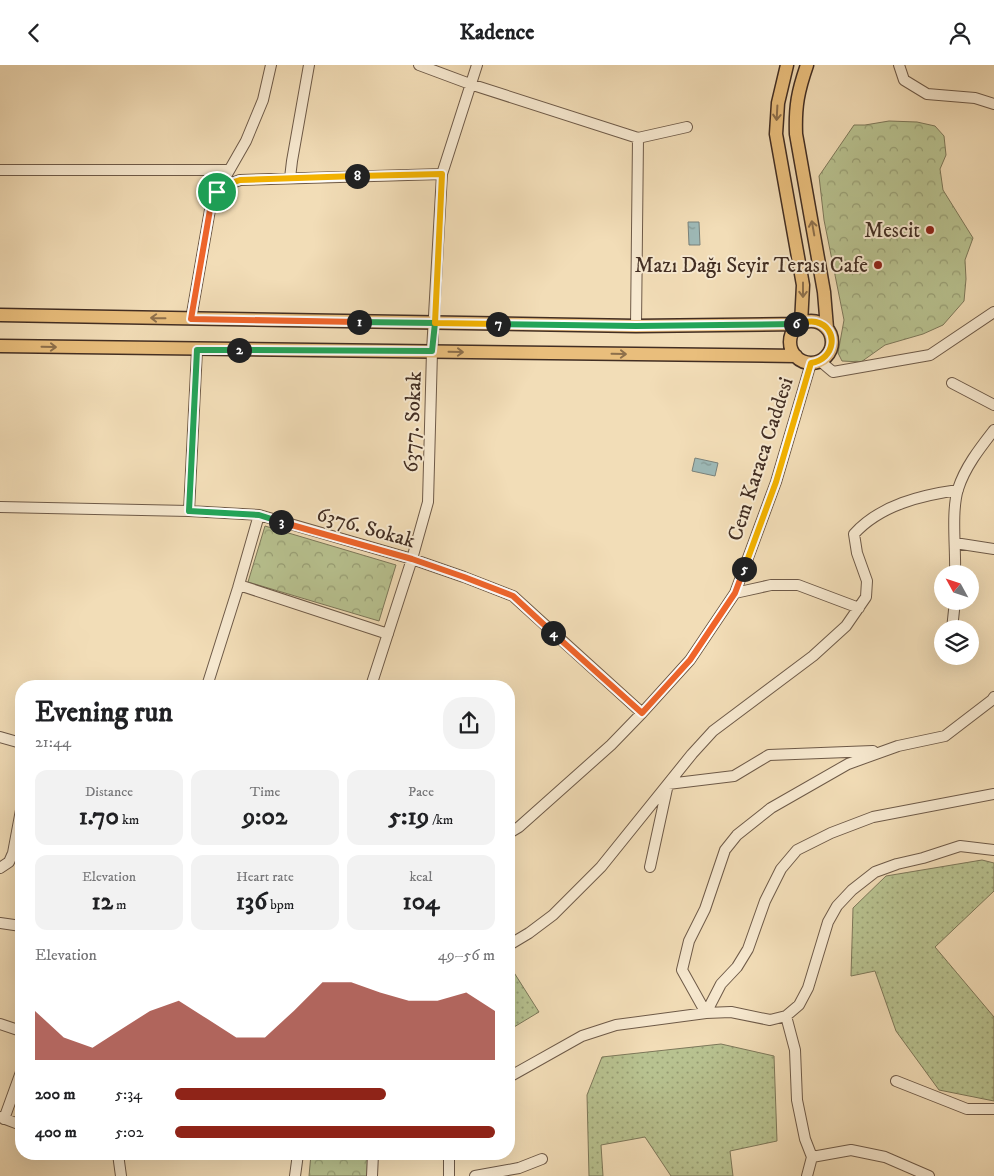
<!DOCTYPE html>
<html lang="en">
<head>
<meta charset="utf-8">
<style>
	:root { --surface:#fff; --page:#f2f2f2; --text:#202124; --muted:#757577; --accent:#8f2418 }
	body { margin:0; font-family:"IM FELL DW Pica",serif; background:var(--page); color:var(--text); height:100vh; display:flex; flex-direction:column; font-size:19px; white-space:nowrap }
	* { box-sizing:border-box; margin:0 }
	p { font-size:16px; color:var(--muted) }
	.icon { flex:none; width:28px; height:28px; fill:none; stroke:currentColor; stroke-width:2; stroke-linecap:round; stroke-linejoin:round }
	.map { position:relative; flex:1; overflow:hidden }
	.drawer { position:absolute; left:15px; top:615px; width:500px; height:480px; display:flex; flex-direction:column; background:var(--surface); border-radius:20px; box-shadow:0 5px 20px #0002 }
	.drawer>* { flex:none }
	.needle { width:32px; rotate:310deg }
	.buttons { position:absolute; left:934px; top:500px; display:grid; gap:10px }
	.buttons a { display:grid; place-items:center; width:45px; height:45px; border-radius:50%; background:var(--surface); box-shadow:0 5px 20px #0002; font-size:25px }
	.pin { position:absolute; display:grid; place-items:center; width:42px; height:42px; color:#fff; margin:-21px; border:2px solid #fff; border-radius:50%; box-shadow:0 1px 5px #0007 }
	.km { position:absolute; width:25px; height:25px; margin:-12px; border-radius:50%; background:#222; color:#fff; font-size:14px; line-height:25px; text-align:center }
	.round { display:grid; place-items:center; flex:none; width:52px; height:52px; border-radius:20px; background:var(--page) }
	.overview { display:flex; align-items:center; justify-content:space-between; height:85px; padding:0 20px }
	h1 { font-size:28px; font-weight:700; line-height:38px }
	.metrics { display:grid; grid-template-columns:repeat(3,1fr); gap:8px; height:85px; padding:5px 20px }
	.metrics div { display:grid; align-content:center; border-radius:12px; background:var(--page); text-align:center }
	.metrics b { font-size:25px; font-weight:700 }
	.metrics small { font-size:14px; font-weight:400 }
	.metrics p { font-size:14px }
	.chart { height:140px; padding:10px 20px }
	.chart p { display:flex; justify-content:space-between }
	.chart svg { width:100%; height:90px; margin-top:5px; fill:var(--accent); opacity:.7 }
	ul { padding:0 20px; list-style:none; font-size:16px }
	li { display:grid; grid-template-columns:80px 60px 1fr; align-items:center; height:38px }
	li i { height:12px; border-radius:6px; background:var(--accent) }
	header { display:flex; justify-content:space-between; align-items:center; height:65px; padding:0 20px; background:var(--surface); font-size:22px; font-weight:700 }
	.map>svg:first-child { display:block }
	.grass { fill:url(#grass-dots); stroke:#7d785a }
	.park { fill:url(#park-crowns); stroke:#7d785a }
	.water { fill:url(#water-ripples); stroke:#79827c }
	.lines { fill:none; stroke-linecap:round; stroke-linejoin:round }
	.minor-casing { stroke:#6e5a48; stroke-width:12 }
	.major-casing { stroke:#422e23; stroke-width:15 }
	.minor { stroke:#f7e9d0; stroke-width:10 }
	.major { stroke:#e9be7c; stroke-width:12 }
	.oneway { stroke:#8d6f4b }
	.split-1-casing { stroke:#fff; stroke-width:10 }
	.split-2-casing { stroke:#fff; stroke-width:10 }
	.split-3-casing { stroke:#fff; stroke-width:10 }
	.split-4-casing { stroke:#fff; stroke-width:10 }
	.split-5-casing { stroke:#fff; stroke-width:10 }
	.split-6-casing { stroke:#fff; stroke-width:10 }
	.split-7-casing { stroke:#fff; stroke-width:10 }
	.split-8-casing { stroke:#fff; stroke-width:10 }
	.split-9-casing { stroke:#fff; stroke-width:10 }
	.split-1 { stroke:#f0652b; stroke-width:6 }
	.split-2 { stroke:#22a559; stroke-width:6 }
	.split-3 { stroke:#22a559; stroke-width:6 }
	.split-4 { stroke:#f0652b; stroke-width:6 }
	.split-5 { stroke:#f0652b; stroke-width:6 }
	.split-6 { stroke:#f5b400; stroke-width:6 }
	.split-7 { stroke:#22a559; stroke-width:6 }
	.split-8 { stroke:#f5b400; stroke-width:6 }
	.split-9 { stroke:#f5b400; stroke-width:6 }
	.poi-dot { fill:#8f2418; stroke:#f7e9d0; stroke-width:2 }
	.labels { text-anchor:middle; stroke-width:4; stroke-linejoin:round; paint-order:stroke }
	.poi-label { font-size:21px; fill:#422e23; stroke:#f7e9d0; text-anchor:end }
	.street-label { font-size:21px; fill:#422e23; stroke:#f7e9d0 }
</style>
</head>
<body>
<header><svg class="icon" aria-label="back" viewBox="0 0 24 24"><path d="M15 5l-7 7 7 7"/></svg>Kadence<svg class="icon" aria-label="person" viewBox="0 0 24 24"><circle cx="12" cy="8" r="4"/><path d="M4 21q1-7 8-7t8 7"/></svg></header>
<div class="map">
<svg width="994" height="1111" viewBox="0 0 994 1111">
	<defs>
		<pattern id="grass-dots" width="8" height="8" patternUnits="userSpaceOnUse" patternTransform="scale(1.25)"><rect width="8" height="8" fill="#b8c290"/><path d="M2 2h.1M6 6h.1" fill="none" stroke="#979e75" stroke-width="1.8" stroke-linecap="round"/></pattern>
		<pattern id="park-crowns" width="20" height="18" patternUnits="userSpaceOnUse" patternTransform="scale(1.25)"><rect width="20" height="18" fill="#b8c290"/><path d="M2 6a3 3 0 1 1 6 0M12 15a3 3 0 1 1 6 0" fill="none" stroke="#979e75"/></pattern>
		<pattern id="water-ripples" width="26" height="14" patternUnits="userSpaceOnUse" patternTransform="scale(1.25)"><rect width="26" height="14" fill="#9ebab8"/><path d="M2 4q2-2 4 0t4 0M15 11q2-2 4 0t4 0" fill="none" stroke="#829895"/></pattern>
	</defs>
	<rect width="100%" height="100%" fill="#f2ddb7"/>
	<filter id="stains"><feTurbulence type="fractalNoise" baseFrequency=".004" numOctaves="4"/><feColorMatrix values="0 0 0 0 .2 0 0 0 0 .09 0 0 0 0 .02 0 0 0 .5 -.17"/></filter>
	<radialGradient id="worn" r=".72"><stop offset=".6" stop-color="#630" stop-opacity="0"/><stop offset="1" stop-color="#630" stop-opacity=".3"/></radialGradient>
	<!-- grass -->
	<path class="grass" d="M982,795L994,798V826L935,882L994,952V1036L939,1025L896,966L875,906L851,911L853,843L886,811Z
		M513,906L539,947L509,965V908Z
		M721,979L774,991L777,1076L730,1086L733,1111H671L645,1072L601,1080L603,1111H589L587,1030L602,992Z"/>
	<!-- park -->
	<path class="park" d="M889,56L917,57L935,61L944,71L946,90L940,104L943,125L973,173L965,195L966,214L964,236L943,260L923,269L885,280L861,297L842,296L838,288L844,255L824,155L819,111L854,60H865Z
		M265,461L396,500L379,556L248,517Z
		M311,1089H370L369,1111H309Z"/>
	<!-- water -->
	<path class="water" d="M688,157H699L700,180H689Z
		M695,393L718,398L715,411L692,406Z"/>
	<g class="lines">
		<defs>
			<path id="minor" d="M419,0L470,19L638,73L636,261
				M899,0L904,15L927,29L975,33L994,39
				M638,73L687,62
				M0,105H229
				M226,111L246,76L263,35L271,0
				M290,113L292,96L309,0
				M191,254L211,139C219,124 223,121 240,115L442,109
				M820,296L833,307L930,290L994,247
				M952,318L994,340
				M0,442L189,446L259,450L412,494L464,512L513,531L642,648
				M189,446L197,285
				M955,478L994,484
				M955,509C956,484 951,447 958,424C965,402 980,383 994,365
				M239,520L388,569
				M735,528L771,520H798L859,543
				M952,564L955,536
				M207,621L238,523L259,450
				M371,621L412,494L428,437L432,286L442,109L477,0
				M0,672L21,678
				M509,768L519,762L611,680L642,648L690,595L735,528L776,417L811,298
				M650,802L668,719L734,711L769,690L873,686
				M0,803L9,797L13,788L21,745
				M0,858L21,861
				M509,880L529,868L553,850L601,802L692,689L713,666L813,591L846,561L866,532L867,516L857,488L854,469C880,440 922,430 958,425
				M706,948L682,905L689,876L705,844L725,785L737,770L771,743L848,699L898,681L945,671L992,635L994,632
				M706,948L721,919L737,902L748,884L765,836L781,804L797,785L831,768L873,752L994,729
				M786,951L795,985L797,1035L805,1074L812,1092L807,1111
				M0,959L21,966
				M509,1012L582,971L616,960L706,948L731,947L770,955L786,951L799,940L808,923L828,857L837,841L852,825L875,807L897,799L923,793L960,781L994,785
				M896,1016L967,1044H994
				M0,1052L21,1060
				M4,1054L21,1007
				M118,1089L121,1111
				M449,1089V1111
				M812,1092L851,1085L885,1092L929,1111
				M295,1111L298,1089
				M372,1111L373,1089
				M475,1111L519,1103L542,1094"/>
			<path id="major" d="M807,0C798,26 795,41 796,69L824,227L827,263
				M0,250L636,261L801,259L803,220L776,69L778,38L787,0
				M790 277a21 21 0 1 1 42 0a21 21 0 1 1-42 0Z
				M0,281L796,291"/>
		</defs>
		<!-- minor casing -->
		<use href="#minor" class="minor-casing"/>
		<!-- major casing -->
		<use href="#major" class="major-casing"/>
		<!-- minor -->
		<use href="#minor" class="minor"/>
		<!-- major -->
		<use href="#major" class="major"/>
	</g>
	<!-- one-way arrows -->
	<defs><path id="oneway-shaft" d="M-6 0H5M1.5-3L5.5 0L1.5 3" fill="none" stroke-width="1.6" stroke-linecap="round" stroke-linejoin="round" transform="scale(1.25)"/></defs>
	<g class="oneway">
		<use href="#oneway-shaft" transform="translate(777 48) rotate(93)"/>
		<use href="#oneway-shaft" transform="translate(813 163) rotate(-100)"/>
		<use href="#oneway-shaft" transform="translate(803 225) rotate(90)"/>
		<use href="#oneway-shaft" transform="translate(158 253) rotate(-179)"/>
		<use href="#oneway-shaft" transform="translate(49 282) rotate(1)"/>
		<use href="#oneway-shaft" transform="translate(456 287) rotate(1)"/>
		<use href="#oneway-shaft" transform="translate(619 289) rotate(1)"/>
	</g>
	<g class="lines">
		<defs>
			<path id="split-1" d="M217,127L211,139L191,254L359,257"/>
			<path id="split-2" d="M239,285L432,286L435,258L359,257"/>
			<path id="split-3" d="M239,285H197L189,446L259,450L281,457"/>
			<path id="split-4" d="M281,457L412,494L464,512L513,531L553,568"/>
			<path id="split-5" d="M553,568L642,648L690,595L735,528L744,504"/>
			<path id="split-6" d="M744,504L776,417L811,298C835,295 840,263 816,257C809,255 803,258 796,259"/>
			<path id="split-7" d="M498,259L636,261L796,259"/>
			<path id="split-8" d="M357,111L442,109L435,258L498,259"/>
			<path id="split-9" d="M217,127L225,120L240,115L357,111"/>
		</defs>
		<!-- split-1 casing -->
		<use href="#split-1" class="split-1-casing"/>
		<!-- split-2 casing -->
		<use href="#split-2" class="split-2-casing"/>
		<!-- split-3 casing -->
		<use href="#split-3" class="split-3-casing"/>
		<!-- split-4 casing -->
		<use href="#split-4" class="split-4-casing"/>
		<!-- split-5 casing -->
		<use href="#split-5" class="split-5-casing"/>
		<!-- split-6 casing -->
		<use href="#split-6" class="split-6-casing"/>
		<!-- split-7 casing -->
		<use href="#split-7" class="split-7-casing"/>
		<!-- split-8 casing -->
		<use href="#split-8" class="split-8-casing"/>
		<!-- split-9 casing -->
		<use href="#split-9" class="split-9-casing"/>
		<!-- split-1 -->
		<use href="#split-1" class="split-1"/>
		<!-- split-2 -->
		<use href="#split-2" class="split-2"/>
		<!-- split-3 -->
		<use href="#split-3" class="split-3"/>
		<!-- split-4 -->
		<use href="#split-4" class="split-4"/>
		<!-- split-5 -->
		<use href="#split-5" class="split-5"/>
		<!-- split-6 -->
		<use href="#split-6" class="split-6"/>
		<!-- split-7 -->
		<use href="#split-7" class="split-7"/>
		<!-- split-8 -->
		<use href="#split-8" class="split-8"/>
		<!-- split-9 -->
		<use href="#split-9" class="split-9"/>
	</g>
	<!-- markers -->
	<g class="poi-dot">
		<circle cx="930" cy="165" r="5"/>
		<circle cx="878" cy="200" r="5"/>
	</g>
	<g class="labels">
		<!-- poi labels -->
		<g class="poi-label">
			<text x="920" y="172">Mescit</text>
			<text x="868" y="207">Mazı Dağı Seyir Terası Cafe</text>
		</g>
		<!-- street labels -->
		<g class="street-label">
			<text transform="translate(412 357) rotate(-88)" y="7">6377. Sokak</text>
			<text transform="translate(760 394) rotate(-72)" y="7">Cem Karaca Caddesi</text>
			<text transform="translate(366 462) rotate(16)" y="7">6376. Sokak</text>
		</g>
	</g>
	<rect width="100%" height="100%" filter="url(#stains)"/>
	<rect width="100%" height="100%" fill="url(#worn)"/>
</svg>
<div class="buttons">
<a><svg class="needle" viewBox="-14 -14 28 28"><path d="M0-13l5 13h-10z" fill="#e53935"/><path d="M0 13l5-13h-10z" fill="#757577"/></svg></a>
<a><svg class="icon" aria-label="layers" viewBox="0 0 24 24"><path d="M12 4l9 5-9 5-9-5zM3 14l9 5 9-5"/></svg></a>
</div>
<div class="pin" style="left:217px;top:127px;background:#1e9e55"><svg class="icon" aria-label="arrive" viewBox="0 0 24 24"><path d="M6 21V4h12l-3 4 3 4H6"/></svg></div>
<b class="km" style="left:359px;top:257px">1</b>
<b class="km" style="left:239px;top:285px">2</b>
<b class="km" style="left:281px;top:457px">3</b>
<b class="km" style="left:553px;top:568px">4</b>
<b class="km" style="left:744px;top:504px">5</b>
<b class="km" style="left:796px;top:259px">6</b>
<b class="km" style="left:498px;top:259px">7</b>
<b class="km" style="left:357px;top:111px">8</b>
<section class="drawer">
<div class="overview"><div><h1>Evening run</h1><p>21:44</p></div><a class="round"><svg class="icon" aria-label="share" viewBox="0 0 24 24"><path d="M12 15V3M7 8l5-5 5 5M5 13v7h14v-7"/></svg></a></div>
<div class="metrics">
<div><p>Distance</p><b>1.70<small> km</small></b></div>
<div><p>Time</p><b>9:02</b></div>
<div><p>Pace</p><b>5:19<small> /km</small></b></div>
</div>
<div class="metrics">
<div><p>Elevation</p><b>12<small> m</small></b></div>
<div><p>Heart rate</p><b>136<small> bpm</small></b></div>
<div><p>kcal</p><b>104</b></div>
</div>
<div class="chart"><p><span>Elevation</span>49–56 m</p>
<svg viewBox="0 0 160 44" preserveAspectRatio="none"><path d="M0 44V20L10 33L20 38L30 29L40 20L50 15L60 24L70 33L80 33L90 20L100 6L110 6L120 11L130 15L140 15L150 11L160 20V44z"/></svg>
</div>
<ul>
<li><b>200 m</b>5:34<i style="width:66%"></i></li>
<li><b>400 m</b>5:02<i style="width:100%"></i></li>
</ul>
</section>
</div>
</body>
</html>
